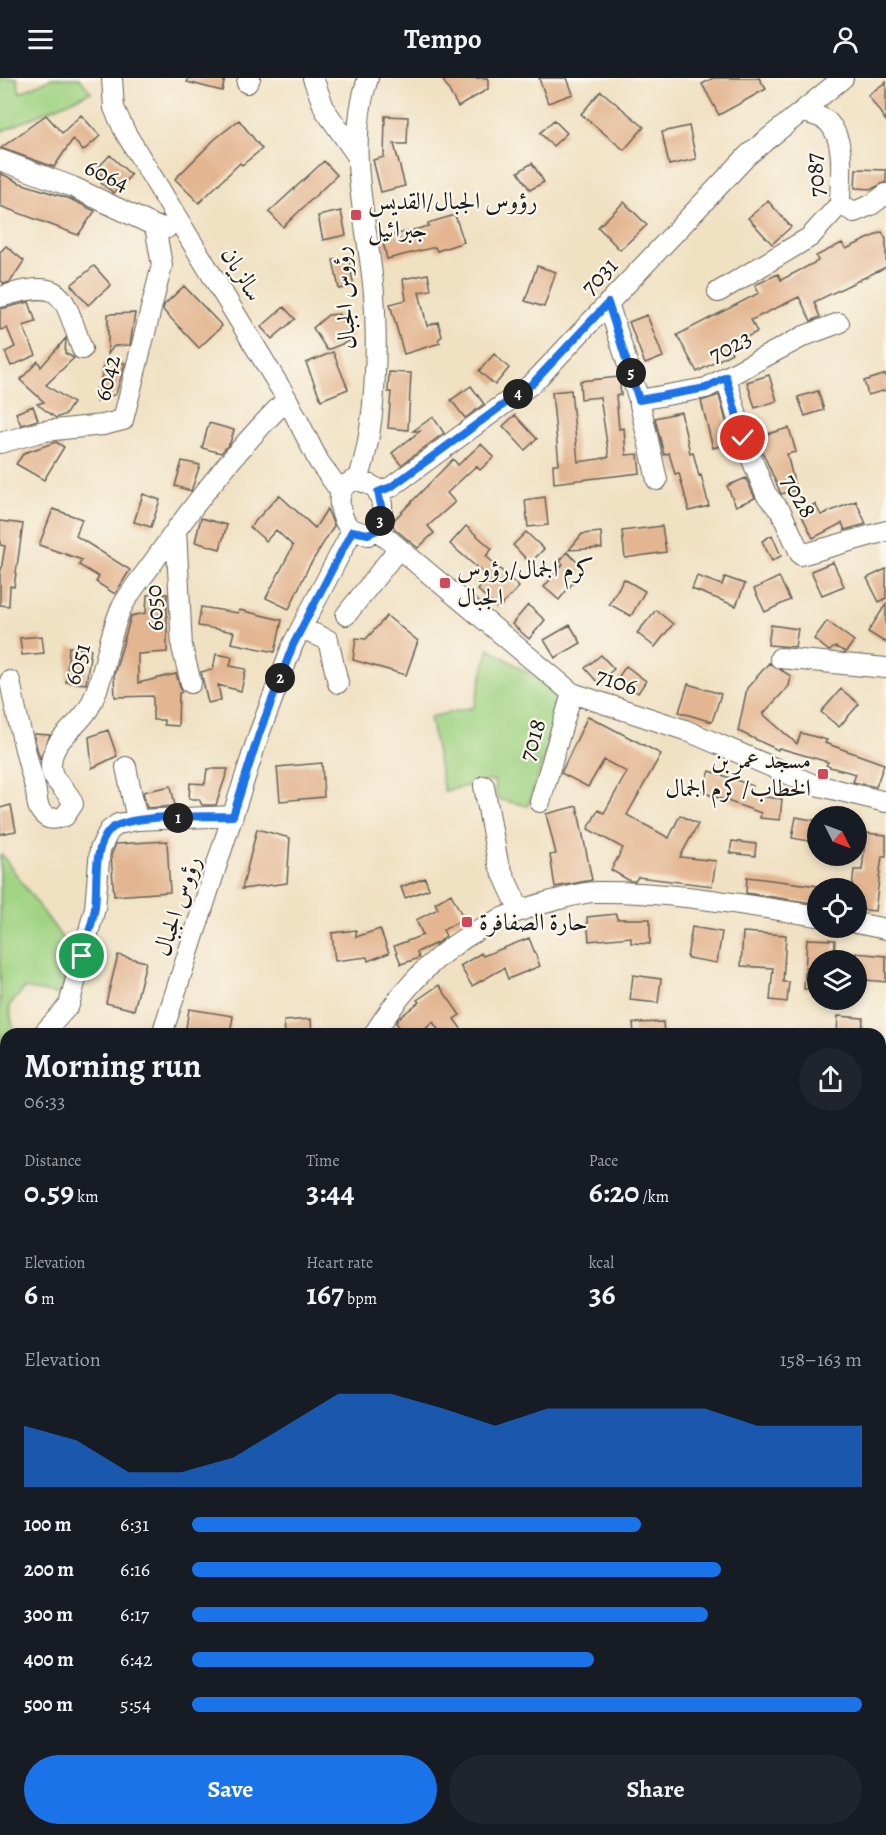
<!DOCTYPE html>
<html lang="en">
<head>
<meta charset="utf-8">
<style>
	:root { --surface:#171b24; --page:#20242c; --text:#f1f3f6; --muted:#9ea1a6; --accent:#1a73e8 }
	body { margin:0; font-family:Alegreya,Amiri,serif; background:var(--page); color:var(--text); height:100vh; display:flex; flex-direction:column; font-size:22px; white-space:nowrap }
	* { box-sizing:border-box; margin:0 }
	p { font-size:20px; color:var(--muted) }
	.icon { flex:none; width:33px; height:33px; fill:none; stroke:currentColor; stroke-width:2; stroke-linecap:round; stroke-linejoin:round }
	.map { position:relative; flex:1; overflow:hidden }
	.panel { position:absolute; left:0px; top:950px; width:886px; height:808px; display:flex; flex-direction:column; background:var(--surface); border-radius:18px 18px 0 0; box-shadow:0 3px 9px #0003 }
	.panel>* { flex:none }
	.needle { width:39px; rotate:132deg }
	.fabs { position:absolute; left:807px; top:728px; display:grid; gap:12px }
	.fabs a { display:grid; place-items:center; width:60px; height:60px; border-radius:50%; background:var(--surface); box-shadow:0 3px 9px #0003; font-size:30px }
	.pin { position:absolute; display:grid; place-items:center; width:51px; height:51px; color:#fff; margin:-26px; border:3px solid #fff; border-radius:50%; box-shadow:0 2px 6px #0007 }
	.km { position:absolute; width:30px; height:30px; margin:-15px; border-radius:50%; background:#222; color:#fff; font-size:16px; line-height:30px; text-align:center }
	.round { display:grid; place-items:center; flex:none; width:63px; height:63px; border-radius:32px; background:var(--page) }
	.headline { display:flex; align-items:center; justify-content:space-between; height:102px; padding:0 24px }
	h1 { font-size:33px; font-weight:600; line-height:45px }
	.metrics { display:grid; grid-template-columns:repeat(3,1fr); gap:9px; height:102px; padding:6px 24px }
	.metrics div { display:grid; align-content:center }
	.metrics b { font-size:30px; font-weight:600 }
	.metrics small { font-size:16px; font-weight:400 }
	.metrics p { font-size:16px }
	.chart { height:168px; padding:12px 24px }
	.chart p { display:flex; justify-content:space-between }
	.chart svg { width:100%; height:108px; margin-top:6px; fill:var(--accent); opacity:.7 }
	.action { display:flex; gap:12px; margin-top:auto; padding:12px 24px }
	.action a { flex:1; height:69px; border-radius:36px; background:var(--accent); color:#fff; font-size:24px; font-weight:600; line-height:69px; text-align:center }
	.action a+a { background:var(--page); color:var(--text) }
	ul { padding:0 24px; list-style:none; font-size:20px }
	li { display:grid; grid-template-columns:96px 72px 1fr; align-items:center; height:45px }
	li i { height:15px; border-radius:8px; background:var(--accent) }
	header { display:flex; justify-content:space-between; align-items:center; height:78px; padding:0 24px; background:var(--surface); font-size:27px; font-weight:600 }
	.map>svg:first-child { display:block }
	.green { fill:#a0d383; stroke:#5e7850; stroke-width:1.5 }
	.forest { fill:#80b571; stroke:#4e6846; stroke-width:1.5 }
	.building { fill:#e3b691 }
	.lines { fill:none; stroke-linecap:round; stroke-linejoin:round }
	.minor-casing { stroke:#666156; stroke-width:22 }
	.major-casing { stroke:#666156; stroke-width:26 }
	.minor { stroke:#fff; stroke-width:20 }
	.major { stroke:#fff; stroke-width:24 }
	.route-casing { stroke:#fff; stroke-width:12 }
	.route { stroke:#1a73e8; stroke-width:8 }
	.poi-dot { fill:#d1495b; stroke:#fbf7ec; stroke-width:2 }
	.labels { text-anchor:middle; stroke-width:4.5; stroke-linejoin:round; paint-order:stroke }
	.street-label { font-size:24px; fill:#1c1c1c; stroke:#fbf7ec }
	.poi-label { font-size:24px; fill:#1c1c1c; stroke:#fbf7ec; text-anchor:start }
</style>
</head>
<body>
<header><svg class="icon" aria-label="menu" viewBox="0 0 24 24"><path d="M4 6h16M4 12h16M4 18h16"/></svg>Tempo<svg class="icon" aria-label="person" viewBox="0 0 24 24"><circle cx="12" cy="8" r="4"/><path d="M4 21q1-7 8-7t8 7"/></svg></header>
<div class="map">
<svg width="886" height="1757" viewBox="0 0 886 1757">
	<rect width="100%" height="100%" fill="#fbf7ec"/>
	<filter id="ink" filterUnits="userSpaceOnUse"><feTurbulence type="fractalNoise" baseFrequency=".0167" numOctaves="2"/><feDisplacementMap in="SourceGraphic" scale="12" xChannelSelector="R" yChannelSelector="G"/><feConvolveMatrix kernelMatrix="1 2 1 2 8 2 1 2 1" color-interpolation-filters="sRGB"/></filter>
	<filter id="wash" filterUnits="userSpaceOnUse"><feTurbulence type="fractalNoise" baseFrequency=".008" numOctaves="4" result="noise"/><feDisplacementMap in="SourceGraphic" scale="24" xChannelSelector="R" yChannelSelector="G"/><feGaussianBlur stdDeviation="1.35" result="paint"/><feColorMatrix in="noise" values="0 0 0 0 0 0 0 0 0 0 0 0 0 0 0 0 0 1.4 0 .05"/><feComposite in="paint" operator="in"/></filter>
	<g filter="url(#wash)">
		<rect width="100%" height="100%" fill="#f0e1c3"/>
		<!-- green -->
		<path class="green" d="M0,0H17L20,15L52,0H79L91,14L0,54Z
			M489,570L564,618L528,728L497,721L494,702L444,713L430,639L474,629Z
			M0,777H2L71,872L61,917L25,910L9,928L14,955L6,956V978L0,999Z"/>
		<!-- forest -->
		<path class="forest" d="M6,1118V1355L0,1353V1122Z"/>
		<g id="blocks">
			<!-- building -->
			<path class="building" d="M188,0H225L222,13L187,4Z
				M442,0H488V11L458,29Z
				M539,0H567L573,16L548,25Z
				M713,0H759L766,11L719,37L702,6Z
				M886,4V43L868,17Z
				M601,13L644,49L624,72L581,36Z
				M46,37L62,55L81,37L100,58L83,73L73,61L54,89L1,70Z
				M385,38L408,39L407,66H394L405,108L381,114L373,82L384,79Z
				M239,42L262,71L242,87L240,85L199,125L175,101L215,61Z
				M554,42L567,55L553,68L540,55Z
				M689,48L696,81L669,87L662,54Z
				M110,77L131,97L114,115L101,105L105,100L96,92Z
				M324,83L337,97L283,149L269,134Z
				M532,85L544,104L530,112L518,94Z
				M856,91L886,92V104L872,111L855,110Z
				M0,95L20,105L70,121L95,133L78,157L0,128Z
				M768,123L791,149L772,166L748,140Z
				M624,124L647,147L620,172L598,149Z
				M341,133L346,157L323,162L318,138Z
				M455,137L464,164L437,173L435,169L387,181L382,160L429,148L428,145Z
				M882,154L886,161V189L814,224L820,239L811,243L799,219L751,242L757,254L728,268L732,275L697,294L677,257L759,215L755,207L778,196L781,202L818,183L816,178L842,165L846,171Z
				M6,168L24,183L10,204L4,206L0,201V174Z
				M348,179L354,208L339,211L333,182Z
				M94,188L111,207L88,227L71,207Z
				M537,188L556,194L544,229L525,223Z
				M428,196L431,212L419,214L427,248L438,244L442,258L438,262L440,265L404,276L390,226L406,222L403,201Z
				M184,208L222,248L199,270L163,232L164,227Z
				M29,224L36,244L23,248L36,277L11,288L5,274L15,269L7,250L0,252V231Z
				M284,229L295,241L272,261L261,249Z
				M135,235L130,267L114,268L108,276V236Z
				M339,236L340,242L348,240L352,262L327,272L313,250L328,237Z
				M647,237L663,279L645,286L629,244Z
				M66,260L65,275L74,280L46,307L73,325L66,336L56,340L37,326L44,324L20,302L38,283L41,289Z
				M333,274L348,311L321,322L306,285Z
				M494,276L509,290L495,307L479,293Z
				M105,282L125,285L116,316L96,324Z
				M389,294L411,295L408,352L388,350L391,314H388Z
				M886,296V312L868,317L864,303Z
				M769,297L777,323L755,330L747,304Z
				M619,299L621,317H616L619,351L624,350L626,377L638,376L640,395L554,405L553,386H559L552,314L571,312L578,384L599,381L609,379L600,319L581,321L580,303Z
				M471,308L484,326L465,340L451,322Z
				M818,313L824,332L805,338L798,319Z
				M719,317L732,365L713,370L701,323Z
				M33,328L38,342L21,347L16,335Z
				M681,334L690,375L693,374L699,398L701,397L709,428L689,433L679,395L675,396L669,375L664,377L655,340Z
				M515,337L537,361L525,372L503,348Z
				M433,339L444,355L401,387L392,375L420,353H413Z
				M209,345L234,352L230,365L221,375L202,370Z
				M789,350L796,374L787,376L796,412L781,416L756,359Z
				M56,364L64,369L44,402L16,386L24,375Z
				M481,366L494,379L480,392L476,388L447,415L455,424L428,448L434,455L418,470L395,451L392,444L453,381L458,387Z
				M182,383L200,387L191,413L175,408Z
				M746,400L755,420L736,428L727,408Z
				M143,416L160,422L151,449L134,444Z
				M279,417L315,450L327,431L334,448L308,490L289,531L266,520L293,468L276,452L266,463L250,449Z
				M545,419L548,447L528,449L525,422Z
				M856,423L866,446L845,452L842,445L813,460L800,434L815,426L821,437Z
				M53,431L82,441L76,458L130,492L115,516L96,504L99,499L79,487L82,482L39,467Z
				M201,440L227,447L220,471L195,464Z
				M0,443L23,446L14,509L10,508L9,528L0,527V498L5,468L0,467Z
				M466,448L492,471L486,478L519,509L498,531L478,512L489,500L450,466Z
				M662,448L666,474L625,480L622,453Z
				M526,454L544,471L530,485L513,467Z
				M601,454L602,470L569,472L582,456Z
				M772,457L781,478L772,483L762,463Z
				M567,474L584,491L559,522L544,509L563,486L560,483Z
				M833,484L844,508L822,517L811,493Z
				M886,491V520L879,524L867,500Z
				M697,498L722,507L725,499L745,506L736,528L692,511Z
				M779,499L790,522L765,534L754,511Z
				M624,501L645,513L631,538L609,526Z
				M167,516V574L138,576V605L176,596L182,614L179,615L178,648L164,647V642H153V618L115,619L114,597L131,538L146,535L147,517Z
				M886,526V565L868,554Z
				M528,527L545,542L529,561L512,546Z
				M201,529L238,535L239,532L282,542L275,574L231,565L234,554L198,548Z
				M656,532L673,546L655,569L637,555Z
				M387,538L418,563L406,597L353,582L356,560L366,561Z
				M827,543L854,563L846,574L835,569L829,573L814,561Z
				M570,547L581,565L555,580L544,562Z
				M771,547L798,551L795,569L768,567Z
				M42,558L44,575L22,577L20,560Z
				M69,569L91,571L86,606L66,604Z
				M216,576L232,579L230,588L246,591L241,613L218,607L221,622L208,625L201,594L213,591Z
				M601,577L614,591L598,605L585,590Z
				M769,585L791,598L789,608L763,636L797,666L801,655L827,662L825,665L884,686L876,709L853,704L856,696L826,688L828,684L779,670L778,672L738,653L747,610Z
				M626,588L646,603L638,615L617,601Z
				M688,606L721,616L712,644L679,634Z
				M841,611L859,626L839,649L821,634Z
				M588,638L661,676L627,737L669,760L680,737L698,746L680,779L716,783L712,808L638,799L635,803H630L611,792L623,770L588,751L598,732L604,735L627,694L604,682L588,709L561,695Z
				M108,652L117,678L92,690L89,659Z
				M34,656L50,657L40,681L36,667Z
				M322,685L324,719L280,723L277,689Z
				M207,691H228L216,727H202L199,721H189L190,705L205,706Z
				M710,693L753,708L749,717L782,721L780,742L760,740L761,735L702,714Z
				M171,708L175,728L147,730L143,714Z
				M11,727L16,753L0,756V730Z
				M577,728L592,802L555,809L550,777L556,776L546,736Z
				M796,739L818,743L814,764L792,760Z
				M257,751L290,760L287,805L242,811Z
				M866,755L886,757V778H882L875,833L856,831V810H852L854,792H862Z
				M167,763L170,814L114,818L111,777L116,766Z
				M732,763L756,766L755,778L730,775Z
				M747,799L818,808V826L746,815Z
				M425,800L429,811L405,820L401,809Z
				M451,816L464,841L443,852L446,858L439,864L417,874L419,880L401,886L394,868L423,857L416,842L438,831L435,825Z
				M616,836L617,841H650V866L631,865V859L589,863L587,839Z
				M692,849L722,854L717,885L687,880Z
				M380,851L389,875L368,883L367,879L335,883L332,855L356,852V859Z
				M743,854L786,857L783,904H789L787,924L770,922L773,890L741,888Z
				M529,860L540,888L508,901L504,890L472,908L460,888L481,875L483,878Z
				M807,861L835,862L834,882H818V911H804Z
				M856,875L886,878V904L856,901Z
				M118,877L146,884L134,932L106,925Z
				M633,897L661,901L658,925L630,922Z
				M439,907L460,937L454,941L465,956H441L433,944L420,956H405L396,945L398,941L419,924L417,922Z
				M189,931L233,938L230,956H185Z
				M838,938L863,940L862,956H837Z
				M311,941L312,956H285L284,943Z
				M663,944L664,956H634L633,945Z"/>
		</g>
	</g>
	<g filter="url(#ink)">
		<use href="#blocks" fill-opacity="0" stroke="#666156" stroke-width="1.5"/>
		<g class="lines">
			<defs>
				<path id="minor" d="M112,0L114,30L125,54L287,321L319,384L341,414
					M313,0L325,32L356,76
					M247,5L250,0
					M802,33C810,36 822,38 828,44C847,63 840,101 840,126
					M0,82L73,109L155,148L167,150
					M840,126L854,134L871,127L886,116
					M718,214L810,159L840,126
					M0,219C64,200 62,214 82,271
					M608,225L639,322L657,402
					M726,299L743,360L766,416L781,434L801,477L886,453
					M639,322L706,310L804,258L839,245
					M0,365L44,353L103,347L123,342L162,187L155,148
					M358,402C376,352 378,269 374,216C368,144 344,71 368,0
					M358,402C365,405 375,407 378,414C386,429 382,449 368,457L349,450C338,435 332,405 358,402Z
					M378,414L391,409L533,305L748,77L843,0
					M176,451L182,569L191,605
					M377,452L572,615L685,652L812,706L886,724
					M346,537L399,470
					M301,550L328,562L338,605
					M780,580L886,590
					M10,603C17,639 25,674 35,709C38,719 35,728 43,736C49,743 56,741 65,738L73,726C69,711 51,705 51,688C51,660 79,650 90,628C105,598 107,564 120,533C128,515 143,499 154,483C195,424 236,372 287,321
					M126,689L137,742
					M484,708L498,785L519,831
					M540,724L572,615
					M856,845L886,851
					M43,956L69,927L95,830L100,771L109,753L118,746L137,742L233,738
					M162,956L259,656L293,566L352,453
					M374,956C419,884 473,842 556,822C568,819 583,814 596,814C670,813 744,827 818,838
					M880,1005H886
					M2,1046L6,998
					M0,1104L6,1101
					M880,1179L886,1176
					M0,1254L6,1253
					M880,1412L886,1399
					M0,1507H6
					M0,1569L6,1571
					M880,1676L886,1669
					M0,1706L6,1712
					M45,1752L50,1757
					M397,1752L398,1757
					M7,1757L24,1752
					M69,1757L76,1752
					M279,1757L280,1752
					M686,1757L693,1752"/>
				<path id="major" d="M880,1238L886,1237
					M0,1398H6"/>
			</defs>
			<!-- minor casing -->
			<use href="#minor" class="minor-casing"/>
			<!-- major casing -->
			<use href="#major" class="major-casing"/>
			<!-- minor -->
			<use href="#minor" class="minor"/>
			<!-- major -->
			<use href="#major" class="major"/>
		</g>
	</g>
	<g class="lines" filter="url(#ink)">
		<defs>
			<path id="route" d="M82,878C86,862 93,845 95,829C98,805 92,771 110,752C127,735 207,739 233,738L259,656L293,567L352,453L368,456L377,452L382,432L378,414L391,409L533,305L608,225L639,322L706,310L726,299L743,360"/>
		</defs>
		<!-- route casing -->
		<use href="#route" class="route-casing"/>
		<!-- route -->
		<use href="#route" class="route"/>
	</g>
	<!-- markers -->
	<g class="poi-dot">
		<rect x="350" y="131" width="12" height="12" rx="3"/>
		<rect x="439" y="499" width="12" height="12" rx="3"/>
		<rect x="817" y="690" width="12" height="12" rx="3"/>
		<rect x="461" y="838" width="12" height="12" rx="3"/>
	</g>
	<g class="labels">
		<!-- street labels -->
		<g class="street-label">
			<text transform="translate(107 97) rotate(25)" y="8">6064</text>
			<text transform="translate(815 97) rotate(-95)" y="8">7087</text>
			<text transform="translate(242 196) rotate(59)" y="8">سالزيان</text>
			<text transform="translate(599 198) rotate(-47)" y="8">7031</text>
			<text transform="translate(344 220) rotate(-94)" y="8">رؤوس الجبال</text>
			<text transform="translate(730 268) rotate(-27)" y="8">7023</text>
			<text transform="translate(107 300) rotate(-76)" y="8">6042</text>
			<text transform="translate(799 418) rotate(60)" y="8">7028</text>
			<text transform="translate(154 530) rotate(-93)" y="8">6050</text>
			<text transform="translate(77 586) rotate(-74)" y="8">6051</text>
			<text transform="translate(617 603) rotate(18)" y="8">7106</text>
			<text transform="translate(532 662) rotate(-73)" y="8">7018</text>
			<text transform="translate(177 828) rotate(-72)" y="8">رؤوس الجبال</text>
		</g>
		<!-- poi labels -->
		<g class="poi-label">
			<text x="368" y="131">رؤوس الجبال/القديس<tspan x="368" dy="28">جبرائيل</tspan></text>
			<text x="457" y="499">كرم الجمال/رؤوس<tspan x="457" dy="28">الجبال</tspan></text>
			<text x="811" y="690" text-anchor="end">مسجد عمر بن<tspan x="811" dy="28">الخطاب/كرم الجمال</tspan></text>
			<text x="479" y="852">حارة الصفافرة</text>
		</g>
	</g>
</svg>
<div class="fabs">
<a><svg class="needle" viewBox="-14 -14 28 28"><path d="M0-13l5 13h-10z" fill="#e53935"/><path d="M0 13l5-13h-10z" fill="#9ea1a6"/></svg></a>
<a><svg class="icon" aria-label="locate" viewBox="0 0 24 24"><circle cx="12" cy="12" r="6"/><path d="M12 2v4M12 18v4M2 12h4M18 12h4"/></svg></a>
<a><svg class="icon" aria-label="layers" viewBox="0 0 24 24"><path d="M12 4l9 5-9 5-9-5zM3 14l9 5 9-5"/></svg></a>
</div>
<div class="pin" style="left:82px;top:878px;background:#1e9e55"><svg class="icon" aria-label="arrive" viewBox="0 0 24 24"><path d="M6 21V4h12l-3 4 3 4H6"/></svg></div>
<div class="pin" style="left:743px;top:360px;background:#d93025"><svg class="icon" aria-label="check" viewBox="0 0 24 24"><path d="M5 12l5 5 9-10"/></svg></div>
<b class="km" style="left:178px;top:740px">1</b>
<b class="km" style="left:280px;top:600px">2</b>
<b class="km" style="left:380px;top:443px">3</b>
<b class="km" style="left:518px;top:316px">4</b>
<b class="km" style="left:631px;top:295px">5</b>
<section class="panel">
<div class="headline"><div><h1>Morning run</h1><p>06:33</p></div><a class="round"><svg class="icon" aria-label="share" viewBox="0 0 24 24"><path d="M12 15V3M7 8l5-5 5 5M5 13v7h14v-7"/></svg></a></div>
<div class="metrics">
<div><p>Distance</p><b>0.59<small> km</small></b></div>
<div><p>Time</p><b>3:44</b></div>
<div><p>Pace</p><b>6:20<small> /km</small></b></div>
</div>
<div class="metrics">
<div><p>Elevation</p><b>6<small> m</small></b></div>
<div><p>Heart rate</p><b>167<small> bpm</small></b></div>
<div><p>kcal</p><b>36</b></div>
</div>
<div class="chart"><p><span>Elevation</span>158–163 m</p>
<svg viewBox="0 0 160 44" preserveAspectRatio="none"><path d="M0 44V19L10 25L20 38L30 38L40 32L50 19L60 6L70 6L80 12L90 19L100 12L110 12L120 12L130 12L140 19L150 19L160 19V44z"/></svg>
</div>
<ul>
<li><b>100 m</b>6:31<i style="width:67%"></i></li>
<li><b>200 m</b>6:16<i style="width:79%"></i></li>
<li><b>300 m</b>6:17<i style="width:77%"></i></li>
<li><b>400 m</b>6:42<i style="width:60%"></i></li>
<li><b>500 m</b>5:54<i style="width:100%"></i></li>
</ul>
<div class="action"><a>Save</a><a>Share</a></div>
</section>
</div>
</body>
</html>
